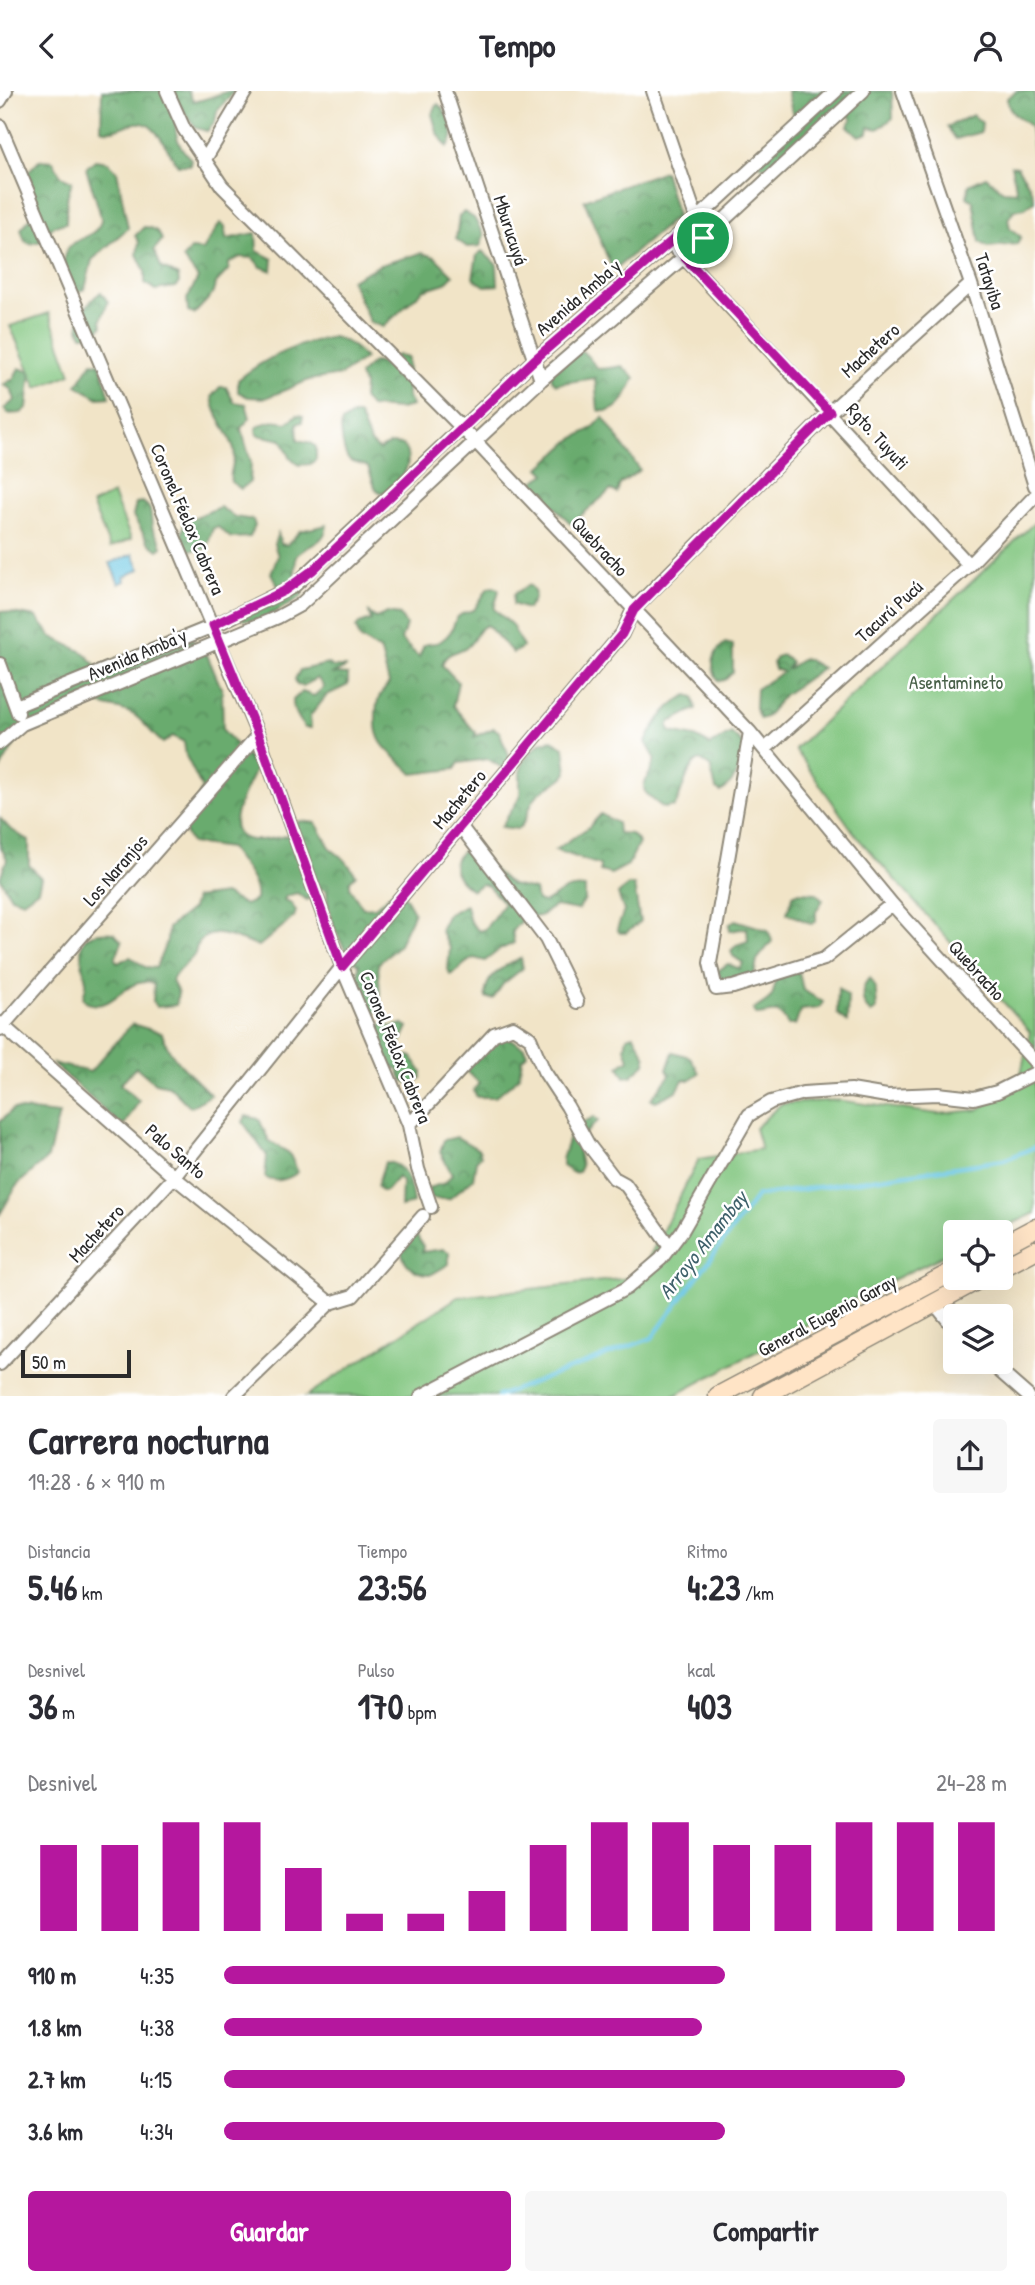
<!DOCTYPE html>
<html lang="es">
<head>
<meta charset="utf-8">
<style>
	:root { --surface:#fff; --page:#f7f7f7; --text:#2b2b33; --muted:#7c7c81; --accent:#b5179e }
	body { margin:0; font-family:"Patrick Hand",sans-serif; background:var(--page); color:var(--text); height:100vh; display:flex; flex-direction:column; font-size:26px; white-space:nowrap }
	* { box-sizing:border-box; margin:0 }
	p { font-size:23px; color:var(--muted) }
	.icon { flex:none; width:38px; height:38px; fill:none; stroke:currentColor; stroke-width:2; stroke-linecap:round; stroke-linejoin:round }
	.map { position:relative; height:1305px; overflow:hidden }
	.drawer { display:flex; flex-direction:column; background:var(--surface); flex:1 }
	.drawer>* { flex:none }
	.controls { position:absolute; left:943px; top:1129px; display:grid; gap:14px }
	.controls a { display:grid; place-items:center; width:70px; height:70px; border-radius:7px; background:var(--surface); box-shadow:0 7px 28px #0002; font-size:35px }
	.scale { position:absolute; left:21px; bottom:18px; width:110px; box-sizing:border-box; padding-left:7px; border:4px solid #2b2b2b; border-top:0; font-size:19px; line-height:24px; white-space:nowrap; color:#2b2b2b; -webkit-text-stroke:5px #fff; paint-order:stroke }
	.pin { position:absolute; display:grid; place-items:center; width:60px; height:60px; color:#fff; margin:-30px; border:4px solid #fff; border-radius:50%; box-shadow:0 2px 7px #0007 }
	.round { display:grid; place-items:center; flex:none; width:74px; height:74px; border-radius:7px; background:var(--page) }
	.headline { display:flex; align-items:center; justify-content:space-between; height:119px; padding:0 28px }
	h1 { font-size:38px; font-weight:700; line-height:52px }
	.figures { display:grid; grid-template-columns:repeat(3,1fr); gap:10px; height:119px; padding:7px 28px }
	.figures div { display:grid; align-content:center }
	.figures b { font-size:35px; font-weight:700 }
	.figures small { font-size:19px; font-weight:400 }
	.figures p { font-size:19px }
	.chart { height:196px; padding:14px 28px }
	.chart p { display:flex; justify-content:space-between }
	.chart svg { width:100%; height:126px; margin-top:7px; stroke:var(--accent); stroke-width:6 }
	.button { display:flex; gap:14px; margin-top:auto; padding:14px 28px }
	.button a { flex:1; height:80px; border-radius:7px; background:var(--accent); color:#fff; font-size:28px; font-weight:700; line-height:80px; text-align:center }
	.button a+a { background:var(--page); color:var(--text) }
	ul { padding:0 28px; list-style:none; font-size:23px }
	li { display:grid; grid-template-columns:112px 84px 1fr; align-items:center; height:52px }
	li i { height:18px; border-radius:9px; background:var(--accent) }
	header { display:flex; justify-content:space-between; align-items:center; height:91px; padding:0 28px; background:var(--surface); font-size:32px; font-weight:700 }
	.map>svg:first-child { display:block }
	.forest { fill:url(#forest-crowns); stroke:#4a6b4c; stroke-width:2 }
	.park { fill:#82c680; stroke:#567856; stroke-width:2 }
	.water { fill:#64c4e2; stroke:#487886; stroke-width:2 }
	.lines { fill:none; stroke-linecap:round; stroke-linejoin:round }
	.stream { stroke:#64c4e2; stroke-width:4.5 }
	.street-casing { stroke:#8e8879; stroke-width:16 }
	.secondary-casing { stroke:#8e8879; stroke-width:21 }
	.street { stroke:#fff; stroke-width:12 }
	.secondary { stroke:#ffe4c6; stroke-width:18 }
	.route-casing { stroke:#fff; stroke-width:14 }
	.route { stroke:#b5179e; stroke-width:9 }
	.labels { text-anchor:middle; stroke-width:5; stroke-linejoin:round; paint-order:stroke }
	.street-label { font-size:19px; fill:#2b2b2b; stroke:#fff }
	.park-label { font-size:19px; fill:#496149; stroke:#fff }
	.water-label { font-size:21px; font-style:italic; fill:#3f616b; stroke:#fff }
</style>
</head>
<body>
<header><svg class="icon" aria-label="back" viewBox="0 0 24 24"><path d="M15 5l-7 7 7 7"/></svg>Tempo<svg class="icon" aria-label="person" viewBox="0 0 24 24"><circle cx="12" cy="8" r="4"/><path d="M4 21q1-7 8-7t8 7"/></svg></header>
<div class="map">
<svg width="1035" height="1305" viewBox="0 0 1035 1305">
	<defs>
		<pattern id="forest-crowns" width="20" height="18" patternUnits="userSpaceOnUse" patternTransform="scale(1.75)"><rect width="20" height="18" fill="#69ab6e"/><path d="M2 6a3 3 0 1 1 6 0M12 15a3 3 0 1 1 6 0" fill="none" stroke="#578b5b"/></pattern>
	</defs>
	<rect width="100%" height="100%" fill="#fff"/>
	<filter id="ink" filterUnits="userSpaceOnUse"><feTurbulence type="fractalNoise" baseFrequency=".0143" numOctaves="2"/><feDisplacementMap in="SourceGraphic" scale="14" xChannelSelector="R" yChannelSelector="G"/><feConvolveMatrix kernelMatrix="1 2 1 2 8 2 1 2 1" color-interpolation-filters="sRGB"/></filter>
	<filter id="wash" filterUnits="userSpaceOnUse"><feTurbulence type="fractalNoise" baseFrequency=".00686" numOctaves="4" result="noise"/><feDisplacementMap in="SourceGraphic" scale="28" xChannelSelector="R" yChannelSelector="G"/><feGaussianBlur stdDeviation="1.57" result="paint"/><feColorMatrix in="noise" values="0 0 0 0 0 0 0 0 0 0 0 0 0 0 0 0 0 1.4 0 .05"/><feComposite in="paint" operator="in"/></filter>
	<g filter="url(#wash)">
		<rect width="100%" height="100%" fill="#f1e4c7"/>
		<!-- forest -->
		<path class="forest" d="M102,0H188L193,10C209,10 219,0 235,0L217,20L215,31L207,40L196,37L178,12C173,35 174,52 191,68L190,74H178C169,63 164,48 153,38C136,21 119,45 101,38Z
			M787,0H892L893,27L878,38L869,36L868,42L859,45L848,35L852,28L847,22L776,72L764,76L759,73L794,28Z
			M1017,0H1035V73L1030,35C1019,26 1008,22 1007,7Z
			M438,13C449,22 459,45 447,56L437,41L432,23Z
			M973,24L982,32L981,41L956,48L947,36Z
			M39,69L53,70L61,85L72,90L67,107L66,132L53,135L42,150L30,153L25,150L21,138L33,124L27,82Z
			M95,69L108,71L117,80L128,137L92,169L85,198L73,203C70,193 64,181 64,171C63,144 97,151 101,129C102,124 88,85 86,77Z
			M1011,75L1017,76C1024,86 1033,97 1034,110L1025,117L1014,119L1008,128L1010,137L1021,146L1017,153L988,156L980,151L973,110L967,106L969,94L986,86L1003,100L1017,101Z
			M664,80L677,125L613,180L584,109Z
			M464,121L474,127L484,144L480,155L467,156L456,148L459,125Z
			M220,132L225,135L226,148L256,142L257,160L273,168L272,180L261,176L253,167L240,166L229,172V178L216,192L212,204L194,223L188,221L187,208L198,187L183,167L191,158L203,159Z
			M144,136C153,136 159,140 162,149L154,159L161,176L178,185L179,192L175,196L155,199L145,192V180L137,163L139,151L135,145Z
			M482,160L497,174L498,194L485,195L473,187L477,164Z
			M421,162L435,166L453,184L445,192L423,199L383,236L370,231L351,189L380,174Z
			M101,201L108,211L101,229L102,235L94,244H82C72,230 89,210 101,201Z
			M333,246C347,249 356,256 365,267L341,284L309,289L266,307L248,306L238,301V289C266,266 298,252 333,246Z
			M582,260C603,278 587,281 622,275L635,287C628,301 618,326 598,319L595,287L556,293L552,289L551,282Z
			M397,264L408,267L407,303L412,315L400,318L370,316L363,307L364,294L359,284L373,271L385,272Z
			M92,271L100,272L110,306L98,307L77,294Z
			M19,277L31,281L27,317L21,322L8,323L4,318L15,309L11,298L3,294L13,288Z
			M220,296H226L234,311L246,313L250,327L241,337L251,371L250,391L241,398L231,391C228,379 237,371 234,359C229,339 213,324 212,305Z
			M297,324L303,325L302,331L297,333L298,349L311,352L316,356V368L311,373L299,374L290,366L282,349L257,344L256,337C267,330 274,329 287,332Z
			M352,324H359L370,351L379,359L390,353L403,354C416,373 400,394 382,402L376,399L368,376C363,373 355,373 350,370C343,365 340,339 342,331Z
			M603,326L640,379L620,393L617,402L611,399L571,433L532,392L546,383L540,377L571,349L593,337Z
			M142,411C155,418 149,427 153,439C156,445 161,448 162,456L158,459L149,452L133,425L136,412Z
			M220,416L235,426L253,429L255,435L250,446L231,447L218,436L213,437L206,458L183,460L180,455L184,431Z
			M327,434C325,454 307,453 296,465L295,484L303,501L301,506L262,529H243L240,524L277,511L280,499L271,482L278,465L274,453L278,442L281,453L287,454L300,440Z
			M529,494C539,501 534,511 527,518L513,513L514,503Z
			M494,496L499,499L494,518L512,534L523,556L513,562L487,534C475,539 477,547 469,554C459,563 446,559 442,574L458,591L453,615L476,642L474,646L494,637C502,642 500,643 503,651C509,664 512,664 504,678L488,668L459,672L455,678L413,683C395,663 374,657 376,627C376,611 378,605 389,593L381,561L360,547L356,537L359,533L371,529L369,522L376,527L387,522L400,524L406,534L401,549L419,566L424,554C431,551 435,554 441,550C463,535 444,526 474,519L488,497Z
			M0,520L36,526L52,546L85,562L98,577L143,556L168,555L191,547L208,566L222,599L223,639L256,676C250,694 214,746 253,749C264,750 276,746 287,745L299,730L316,732L331,758L345,769L356,784L350,790V797L363,817L375,816L394,800L405,805L414,821L398,855L378,873L381,917L373,923L367,921L357,899L359,873C341,862 326,820 327,800L321,797L307,809L297,802L286,805L284,809L290,811L296,820L294,826L259,855C241,852 211,830 197,854C196,857 196,861 194,864C187,874 176,878 172,890L178,902L176,914L157,916L153,910L154,894L149,890C144,892 138,891 133,894C117,902 107,919 88,912L83,907C84,901 87,896 86,890C81,865 70,838 114,842L122,851L115,868L118,872L130,866L145,876L156,877L167,849L168,837L192,818L195,807L224,803L245,814L256,809C259,790 240,772 230,757L191,752L184,740L182,728L198,709L202,697L186,665L184,651L173,645L163,652C152,644 145,631 134,624C121,615 105,618 91,610L69,629L22,640L0,679Z
			M725,552L733,554V581L725,589L719,590C709,577 712,562 725,552Z
			M782,564L791,571L786,579L804,567L822,577L784,604L766,626L760,628L755,617L756,598L783,581L775,578L773,572L776,566Z
			M328,573L333,576H347L333,583L348,584V594L327,604L310,625L311,637H304L293,616V609L302,601L314,605L324,596L317,587L303,595L297,594L295,588L300,579Z
			M688,604L694,606L696,618L670,631L668,636L671,641L695,646L710,654L731,642L744,654C742,672 737,691 721,701L716,698L710,675L700,669C686,674 684,700 675,715L664,717C629,693 649,696 655,667L646,651C655,632 668,613 688,604Z
			M552,649L564,656L567,682C559,694 544,694 535,707C527,717 529,729 518,738L501,736L520,706V681L524,669L540,652Z
			M601,723L617,732L618,742L631,743L639,752L628,774L611,783L600,780V774L555,759L589,736Z
			M0,727L9,737L29,750V774L41,787L38,799L23,810L11,806L0,787L7,768L0,755Z
			M462,761L474,762L511,794L535,799L537,810L543,812C559,804 566,794 585,797V809L578,819L555,815L540,825L523,827L512,840L514,852L499,859L485,870L474,867C464,871 460,879 450,884L448,878L450,857L440,839L448,823L466,814L470,831L479,840L485,838L504,812L488,795L482,793L472,799C458,790 446,774 462,761Z
			M628,794H634L640,831L626,842H620L617,838L624,820L618,803Z
			M799,801L816,802L823,809L816,820V830L812,833L787,822L793,804Z
			M735,829L768,839L772,850L757,869L754,885L722,891L718,880L728,873L740,878L743,872L733,865L731,860L736,854L748,850L747,837L730,840L729,834Z
			M521,867L523,877L503,893L493,908L486,907C482,887 505,874 521,867Z
			M799,881L803,899L823,911L819,917L801,919L795,934H788C778,916 775,922 757,924L753,919C768,909 774,909 775,890L786,882Z
			M870,887C877,895 877,909 876,919L871,922C860,914 860,895 870,887Z
			M838,897L848,905L847,931L837,922Z
			M386,931L390,936L403,933L408,936L400,953V965H411L422,981L421,987L412,994L402,989L398,978L386,973L378,940L380,934Z
			M132,933L162,942C168,967 194,986 211,1004L190,1016L169,995L155,992L136,976L120,993L139,1010L123,1036L52,972L90,981Z
			M503,944L525,957L527,963L522,968L519,986L495,1006H477L473,1000L479,992L465,978L488,953Z
			M634,944L646,966L645,973L631,985L625,986L619,975L629,968L625,957L627,946Z
			M673,961L690,966L699,982L689,989H683L677,1000L656,1010L651,1008L670,984L667,979Z
			M13,1018L59,1023L48,1067L17,1094L0,1123V1031Z
			M246,1025L259,1028L269,1050L289,1062L298,1081C289,1088 275,1093 265,1086L267,1065L243,1031Z
			M594,1026L598,1030L576,1051L581,1075L578,1081L573,1082L562,1075V1068L572,1037Z
			M457,1046L479,1059L481,1065L476,1070L473,1088L449,1108H431L428,1097L445,1092L452,1083L440,1061L444,1049Z
			M385,1071C407,1072 411,1094 413,1112L401,1116L402,1091L398,1086L386,1100H381L377,1095Z
			M410,1143L417,1145L423,1155L422,1161L443,1158L449,1161V1173L432,1183C417,1184 404,1175 401,1159Z"/>
		<!-- park -->
		<path class="park" d="M49,222L71,283L37,297L10,235Z
			M113,403L131,448L110,457L92,413Z
			M1035,431V1122L995,1141H956L955,1159L871,1199L674,1305H306L458,1206L639,1186L699,1068L761,1058L755,1037L781,1013L837,1009L938,1023L977,1019L1018,996L1030,941L857,746L795,658Z"/>
		<!-- water -->
		<path class="water" d="M133,463L140,478L124,486L125,490L119,493L110,472Z"/>
		<g class="lines">
			<!-- stream -->
			<path class="stream" d="M498,1305L652,1247L757,1105L1004,1069L1035,1056"/>
		</g>
	</g>
	<g filter="url(#ink)">
		<g class="lines">
			<defs>
				<path id="street" d="M167,0L184,38L222,95L476,351L750,641L892,813L1035,971
					M445,0L541,289
					M653,0L699,135
					M903,0L971,193L1035,395
					M0,10L6,0
					M0,35L258,644L342,876L409,1034L418,1078L431,1116
					M204,70L246,0
					M670,151L969,474
					M0,573L18,622
					M16,615L213,535L294,495L534,269L697,128L836,0
					M750,641L710,872L716,898L733,896L824,868L892,813
					M0,652L22,633L278,526L300,514L541,289L684,166L863,0
					M765,658L969,474L1035,405
					M461,736L546,848L577,911
					M0,932L174,1086L330,1212
					M0,938L258,644
					M409,1034L494,943L513,936L530,947L544,980L567,1015L588,1053L614,1087L625,1093L670,1156
					M934,1212L956,1239
					M988,1270L1028,1305
					M0,1273L174,1086L342,876L622,543L633,519L830,321L971,193
					M234,1305L330,1212L353,1205L423,1125
					M421,1305L627,1197L661,1168L682,1140L749,1024L771,1011L803,1002L851,999L887,1005L938,1003L974,1007L997,1001L1035,982"/>
				<path id="secondary" d="M1001,1155L1035,1137
					M1001,1177L1035,1159
					M718,1305L956,1179
					M763,1305L983,1186"/>
			</defs>
			<!-- street casing -->
			<use href="#street" class="street-casing"/>
			<!-- secondary casing -->
			<use href="#secondary" class="secondary-casing"/>
			<!-- street -->
			<use href="#street" class="street"/>
			<!-- secondary -->
			<use href="#secondary" class="secondary"/>
		</g>
	</g>
	<g class="lines" filter="url(#ink)">
		<defs>
			<path id="route" d="M697,128L703,147L684,166L830,321L634,519L622,543L342,876L258,644L213,534L284,500L313,479L534,269Z"/>
		</defs>
		<!-- route casing -->
		<use href="#route" class="route-casing"/>
		<!-- route -->
		<use href="#route" class="route"/>
	</g>
	<g class="labels">
		<!-- street labels -->
		<g class="street-label">
			<text transform="translate(511 139) rotate(72)" y="7">Mburucuyá</text>
			<text transform="translate(990 190) rotate(72)" y="7">Tatayiba</text>
			<text transform="translate(578 206) rotate(-41)" y="7">Avenida Amba'y</text>
			<text transform="translate(870 259) rotate(-42)" y="7">Machetero</text>
			<text transform="translate(878 345) rotate(48)" y="7">Rgto. Tuyuti</text>
			<text transform="translate(188 428) rotate(67)" y="7">Coronel Féelox Cabrera</text>
			<text transform="translate(600 455) rotate(47)" y="7">Quebracho</text>
			<text transform="translate(889 520) rotate(-42)" y="7">Tacurú Pucú</text>
			<text transform="translate(137 563) rotate(-23)" y="7">Avenida Amba'y</text>
			<text transform="translate(459 708) rotate(-50)" y="7">Machetero</text>
			<text transform="translate(115 779) rotate(-49)" y="7">Los Naranjos</text>
			<text transform="translate(977 879) rotate(48)" y="7">Quebracho</text>
			<text transform="translate(396 956) rotate(68)" y="7">Coronel Féelox Cabrera</text>
			<text transform="translate(176 1060) rotate(41)" y="7">Palo Santo</text>
			<text transform="translate(96 1142) rotate(-47)" y="7">Machetero</text>
			<text transform="translate(827 1224) rotate(-28)" y="7">General Eugenio Garay</text>
		</g>
		<!-- park labels -->
		<g class="park-label">
			<text x="956" y="598">Asentamineto</text>
		</g>
		<!-- water labels -->
		<g class="water-label">
			<text transform="translate(703 1154) rotate(-52)" y="7">Arroyo Amambay</text>
		</g>
	</g>
</svg>
<div class="controls">
<a><svg class="icon" aria-label="locate" viewBox="0 0 24 24"><circle cx="12" cy="12" r="6"/><path d="M12 2v4M12 18v4M2 12h4M18 12h4"/></svg></a>
<a><svg class="icon" aria-label="layers" viewBox="0 0 24 24"><path d="M12 4l9 5-9 5-9-5zM3 14l9 5 9-5"/></svg></a>
</div>
<div class="scale">50 m</div>
<div class="pin" style="left:703px;top:147px;background:#1e9e55"><svg class="icon" aria-label="arrive" viewBox="0 0 24 24"><path d="M6 21V4h12l-3 4 3 4H6"/></svg></div>
</div>
<section class="drawer">
<div class="headline"><div><h1>Carrera nocturna</h1><p>19:28 · 6 × 910 m</p></div><a class="round"><svg class="icon" aria-label="share" viewBox="0 0 24 24"><path d="M12 15V3M7 8l5-5 5 5M5 13v7h14v-7"/></svg></a></div>
<div class="figures">
<div><p>Distancia</p><b>5.46<small> km</small></b></div>
<div><p>Tiempo</p><b>23:56</b></div>
<div><p>Ritmo</p><b>4:23<small> /km</small></b></div>
</div>
<div class="figures">
<div><p>Desnivel</p><b>36<small> m</small></b></div>
<div><p>Pulso</p><b>170<small> bpm</small></b></div>
<div><p>kcal</p><b>403</b></div>
</div>
<div class="chart"><p><span>Desnivel</span>24–28 m</p>
<svg viewBox="0 0 160 44" preserveAspectRatio="none"><path d="M5 44V14M15 44V14M25 44V6M35 44V6M45 44V22M55 44V38M65 44V38M75 44V30M85 44V14M95 44V6M105 44V6M115 44V14M125 44V14M135 44V6M145 44V6M155 44V6"/></svg>
</div>
<ul>
<li><b>910 m</b>4:35<i style="width:64%"></i></li>
<li><b>1.8 km</b>4:38<i style="width:61%"></i></li>
<li><b>2.7 km</b>4:15<i style="width:87%"></i></li>
<li><b>3.6 km</b>4:34<i style="width:64%"></i></li>
</ul>
<div class="button"><a>Guardar</a><a>Compartir</a></div>
</section>
</body>
</html>
